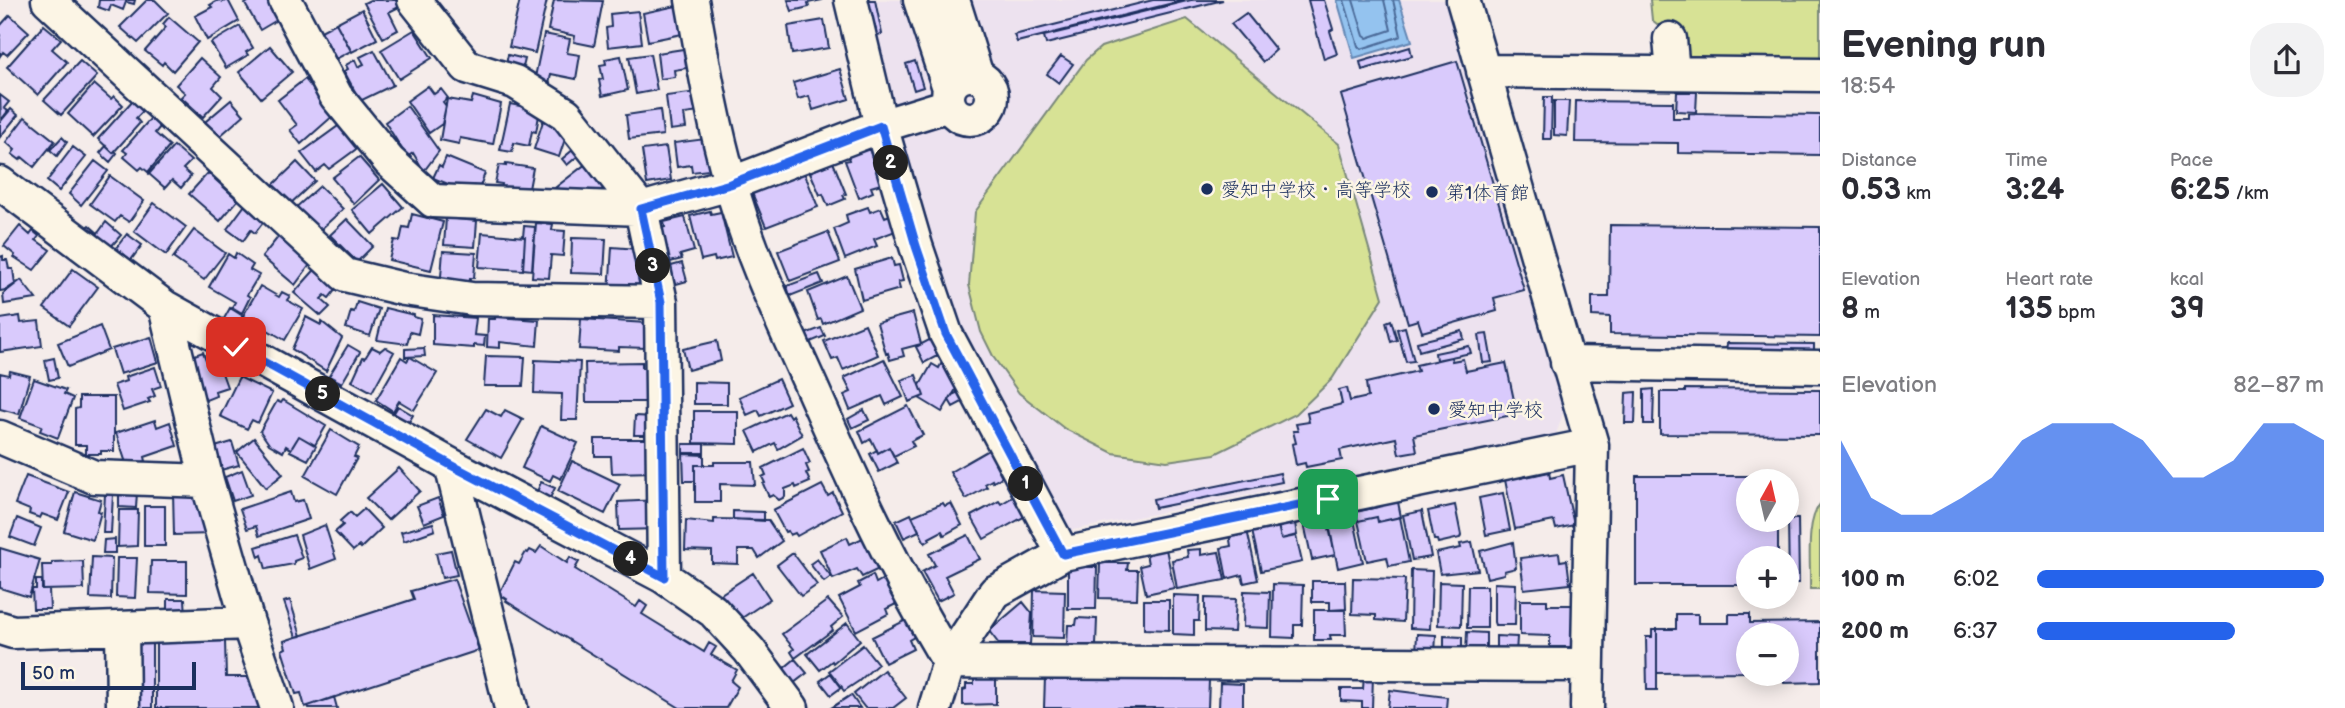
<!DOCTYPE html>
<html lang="en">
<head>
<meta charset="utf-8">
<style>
	:root { --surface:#fff; --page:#f2f2f3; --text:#2b2b33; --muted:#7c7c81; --accent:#2563eb }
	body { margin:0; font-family:"Balsamiq Sans","Klee One",sans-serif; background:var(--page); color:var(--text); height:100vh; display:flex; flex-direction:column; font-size:26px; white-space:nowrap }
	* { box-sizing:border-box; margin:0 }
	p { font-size:23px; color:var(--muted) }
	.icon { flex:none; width:38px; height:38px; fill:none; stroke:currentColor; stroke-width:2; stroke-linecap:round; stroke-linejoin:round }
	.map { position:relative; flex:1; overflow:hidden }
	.drawer { display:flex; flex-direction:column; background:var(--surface); width:525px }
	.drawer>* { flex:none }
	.needle { width:46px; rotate:8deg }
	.fabs { position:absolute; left:1736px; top:469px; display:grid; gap:14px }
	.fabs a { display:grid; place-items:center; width:63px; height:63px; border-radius:50%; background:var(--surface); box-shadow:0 4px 18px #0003; font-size:35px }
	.scale { position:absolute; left:21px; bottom:18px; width:175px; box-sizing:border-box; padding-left:7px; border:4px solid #1b2f5e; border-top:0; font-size:19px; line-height:24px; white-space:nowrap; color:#1b2f5e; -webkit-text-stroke:5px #fcf5e5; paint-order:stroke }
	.pin { position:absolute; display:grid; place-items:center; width:60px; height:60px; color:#fff; margin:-30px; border-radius:14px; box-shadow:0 4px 10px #0006 }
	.km { position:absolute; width:35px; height:35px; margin:-18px; border-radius:50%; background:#222; color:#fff; font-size:19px; line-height:35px; text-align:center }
	.round { display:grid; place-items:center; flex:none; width:74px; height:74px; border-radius:28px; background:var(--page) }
	.overview { display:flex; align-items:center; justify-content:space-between; height:119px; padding:0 21px }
	h1 { font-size:38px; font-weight:800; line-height:52px }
	.figures { display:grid; grid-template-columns:repeat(3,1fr); gap:10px; height:119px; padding:7px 21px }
	.figures div { display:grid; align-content:center }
	.figures b { font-size:30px; font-weight:800 }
	.figures small { font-size:19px; font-weight:400 }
	.figures p { font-size:19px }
	.chart { height:196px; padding:14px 21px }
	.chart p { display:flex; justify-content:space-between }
	.chart svg { width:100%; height:126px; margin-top:7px; fill:var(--accent); opacity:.7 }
	ul { padding:0 21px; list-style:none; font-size:23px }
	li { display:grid; grid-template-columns:112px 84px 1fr; align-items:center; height:52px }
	li i { height:18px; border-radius:9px; background:var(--accent) }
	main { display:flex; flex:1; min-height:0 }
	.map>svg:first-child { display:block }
	.built { fill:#ede2ef }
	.green { fill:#d7e295; stroke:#79887a; stroke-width:2 }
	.water { fill:#94c3ef; stroke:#6488b5; stroke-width:2 }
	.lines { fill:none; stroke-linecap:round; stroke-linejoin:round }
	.shore { stroke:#4b6a98; stroke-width:2 }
	.building { fill:#d9cafc; stroke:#1b2f5e; stroke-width:2 }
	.minor-casing { stroke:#1b2f5e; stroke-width:37 }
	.minor { stroke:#fcf5e5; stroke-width:32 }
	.route-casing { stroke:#fff; stroke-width:14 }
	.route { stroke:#2563eb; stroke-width:9 }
	.poi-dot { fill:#1b2f5e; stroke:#fcf5e5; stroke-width:2.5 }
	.labels { text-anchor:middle; stroke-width:5; stroke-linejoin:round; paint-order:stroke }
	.poi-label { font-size:19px; fill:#1b2f5e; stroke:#fcf5e5; text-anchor:start }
</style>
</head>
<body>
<main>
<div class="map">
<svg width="1820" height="708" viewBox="0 0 1820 708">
	<rect width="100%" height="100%" fill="#f5ecea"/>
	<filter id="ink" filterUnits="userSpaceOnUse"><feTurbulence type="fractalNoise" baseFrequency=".0143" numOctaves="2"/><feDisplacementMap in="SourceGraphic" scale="14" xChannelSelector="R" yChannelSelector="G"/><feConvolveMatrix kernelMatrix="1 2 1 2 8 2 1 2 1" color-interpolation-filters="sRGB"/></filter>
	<g filter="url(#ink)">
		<!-- built -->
		<path class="built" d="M860,0H1444L1564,411L1556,434L1067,531L962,337L869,40Z"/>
		<!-- green -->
		<path class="green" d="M1650,0H1820V64L1679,61L1667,32L1652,20Z
			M1187,19L1339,144L1383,298L1332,379L1296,414L1215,454L1167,461L1113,453L1065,429L1019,393L994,358L981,332L969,285L975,212L1086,60L1101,47Z
			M1820,504V589H1810C1811,565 1805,523 1820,504Z"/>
		<!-- water -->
		<path class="water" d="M1337,0H1399L1412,41L1354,58Z"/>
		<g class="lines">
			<!-- shore -->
			<path class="shore" d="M1344,0L1358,46L1361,49L1401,36L1393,0
				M1353,0L1364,36L1367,38L1391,30L1384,0"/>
		</g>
		<!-- building -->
		<path class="building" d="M99,0H135L134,4L126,2L123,10L111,5L109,11L98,7Z
			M147,0H155L168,13L138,43L120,27Z
			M219,0L223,2L228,0L239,21L207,40L195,16L212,7L210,5Z
			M251,0H272L282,17L260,30L245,4Z
			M370,0H396L399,7L389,12L398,30L383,38L364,3Z
			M520,0H547L535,53L509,47Z
			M554,0L603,1L594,46L574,42L575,36L548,30Z
			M788,0H822L808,3L809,7L792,11Z
			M865,0H875L882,34L872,36Z
			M1153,0H1185L1017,42L1014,35Z
			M1191,0H1223L1046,44L1044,36Z
			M1308,0H1324L1333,29L1330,31L1337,54L1324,59Z
			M681,5L687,33L648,41L643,13Z
			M362,9L377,39L352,52L336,23Z
			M638,11L642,43L608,47L606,28L611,27L610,14Z
			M1246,13L1276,50L1263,62L1231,24Z
			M10,15L29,32L7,55L3,52L0,56V26Z
			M169,17L198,42L173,71L164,62L162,65L145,51L166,27L163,24Z
			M824,20L829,48L792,54L788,26Z
			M336,23L351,51L336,59L321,31Z
			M44,25L61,39L52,49L67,62L38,95L7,67Z
			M240,26L253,48L246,52L248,55L226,68L211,43Z
			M414,30L432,58L399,79L381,50Z
			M544,34L570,39L567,53L580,55L576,79L551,74L549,85L534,82Z
			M270,46L292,72L261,98L239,72Z
			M1410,47L1412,56L1362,70L1360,62Z
			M690,48L693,67L674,70L675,77L660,79L657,53Z
			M374,50L393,85L360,101L344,71L348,69L346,65L355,60L358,67L364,64L360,57Z
			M650,54L657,90L636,94L629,57Z
			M508,55L525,59L521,76L504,72Z
			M621,56L628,90L602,96L599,80L603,79L600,65L606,64L605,59Z
			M1061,56L1073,64L1059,83L1047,74Z
			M200,58L221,77L213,87L222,96L203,117L181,97L185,93L176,85Z
			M80,61L97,76L61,115L44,100Z
			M915,61L923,87L914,90L906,64Z
			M1457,61L1524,290L1494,298L1497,311L1422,332L1418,320L1408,323L1341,95Z
			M840,69L849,99L813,110L809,96L798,99L793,83Z
			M305,79L334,115L301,144L290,130L297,125L278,100Z
			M94,84L111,99L114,96L123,105L93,137L68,114Z
			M428,86L434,94L441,89L448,98L443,102L446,106L442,124L429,133L407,101Z
			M697,92L700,112L684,114L686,128L670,130L666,96Z
			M1677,92H1697L1696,112L1676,111Z
			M0,95L9,102L4,108L8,111L1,120Z
			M473,96L501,104L493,144L460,138L459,144L440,140L447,99L471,103Z
			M1544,97H1552L1551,139H1543Z
			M133,100L144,110L136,118L140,123L113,153L98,139Z
			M231,100L244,115L212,143L199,127Z
			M1554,101H1569L1567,136L1554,135Z
			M1576,101L1673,102V118H1689V113L1820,115V155L1678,153V143L1575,142Z
			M510,104L540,110L536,132L532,131L529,146L514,143L512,152L500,150Z
			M407,106L439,151L424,171L413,153L407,157L385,122Z
			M11,109L18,115L0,137V122Z
			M660,110L663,135L629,139L626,115Z
			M545,115L565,122L560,134L566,136L559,157L534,149Z
			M25,117L55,141L34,167L22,157L20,160L12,154L15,150L6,142Z
			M151,118L161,126L155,133L170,146L148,172L142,167L139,170L124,157L127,153L123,150Z
			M341,124L359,147L329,169L325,165L316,172L301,153Z
			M62,137L67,142L57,156L50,150Z
			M705,139L709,170L692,172L691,165L677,167L674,143Z
			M106,146L113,153L115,151L117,153L110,162L100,153Z
			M174,146L191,161L183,169L191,176L181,188L172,180L165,188L149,174Z
			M868,146L881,184L871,187L873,192L859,198L845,161L849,160L847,154Z
			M73,147L86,157L59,191L47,181Z
			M666,147L671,180L647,184L642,150Z
			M574,149L579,155L567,165L562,159Z
			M359,157L379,180L354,204L332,178Z
			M446,157L485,173L479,189L474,186L471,193L433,178L439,165L442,167Z
			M591,160L618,195L551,191Z
			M95,161L108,171L81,205L69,194Z
			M297,162L315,181L290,204L272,186Z
			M833,162L846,194L843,195L845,199L828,206L823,194L820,195L810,172Z
			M506,164L533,168L527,199L500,194L502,184L495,183L499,165L506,166Z
			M804,172L818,207L766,227L752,193Z
			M208,173L238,200L220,221L189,194Z
			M110,176L144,201L129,222L120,216L115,222L90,204Z
			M383,184L403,207L372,234L352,210Z
			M320,186L343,209L320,230L307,217L302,221L293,210Z
			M154,203L186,227L166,255L134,231Z
			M245,205L265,220L255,233L251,230L243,241L227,229Z
			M868,207L870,212L881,208L885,217L895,213L901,229L874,239L877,246L845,259L834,229L848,223L846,215Z
			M710,211L711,214L721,212L732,257L715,261L714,257L701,260L690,216Z
			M412,214L443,222L431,270L389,260L394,240L400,241L403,227L409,228Z
			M685,217L694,251L680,255L682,259L666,263L658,229L665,227L664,222Z
			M446,218L477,221L475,247L444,245Z
			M347,219L373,246L357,262L330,235Z
			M106,222L121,235L109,249L85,229L89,225L98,233Z
			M536,223L553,224L552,230L565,231L563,256L551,255L549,278L532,277Z
			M1610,225L1820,227V337L1610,334V317L1592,316V297H1609Z
			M20,226L30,235L33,231L39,236L36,240L50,250L34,270L14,257L15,255L4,246Z
			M524,226L535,227L532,270L523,269L525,237H523Z
			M194,230L225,253L204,280L173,258Z
			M828,232L840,262L790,281L778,251Z
			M482,233L525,237L523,270L479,267Z
			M127,234L142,245L131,260L116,248Z
			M279,236L312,262L295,285L262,257Z
			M572,238L606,239L604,274L571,273Z
			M612,247L638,249L637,269H641L640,294L609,293Z
			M443,251L476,253L474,278H470L469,291L440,289Z
			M236,253L253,265L250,270L259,275L247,295L250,297L242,313L232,307L235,302L209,287L228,254L234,258Z
			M3,256V260H7L9,269H13L15,284L6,290L0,291V257Z
			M892,258L894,266L899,265L903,281L898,282L900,289L862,300L855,269Z
			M682,263L687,281L669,286L664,268Z
			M320,264L339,280L333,287L336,289L329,298L325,295L321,299L330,307L321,316L294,293Z
			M73,269L98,287L69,326L44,308Z
			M819,274L823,283L790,296L787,286Z
			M847,276L860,308L823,324L821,319L818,320L808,292Z
			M21,280L36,299L4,304L3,294Z
			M260,286L279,297L282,292L290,296L287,300L303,309L285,340L243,316Z
			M357,302L379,309L370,336L346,328L351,311L354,312Z
			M230,308L243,316L234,331L221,324Z
			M385,308L414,315V317L421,319L418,334L410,332L407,344L377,340Z
			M913,313L921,344L902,349L904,356L890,360L888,353L886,354L877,323Z
			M433,315L476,318L474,335L485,336L484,346L474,345V348L433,345Z
			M20,316L21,323L39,321L42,346L0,352V319Z
			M306,317L321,325L322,322L342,338L326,371L292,349Z
			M495,317L539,320L537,346L500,342V348L487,347L488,319H495Z
			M581,319L647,323L646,348L619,347V351L579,349Z
			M1391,320L1397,340L1391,342L1386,322Z
			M865,324L878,355L843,370L838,358L832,360L824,341Z
			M100,326L109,350L68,367L58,343Z
			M1405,327L1414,361L1406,362L1397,329Z
			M821,328L825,336L808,343L805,334Z
			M1462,331L1464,339L1419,351L1417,342Z
			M1487,334L1492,362L1483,363L1479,335Z
			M151,337L158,362L120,374L112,349Z
			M931,339L939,355L924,363L916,347Z
			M717,341L721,361L688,370L683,349Z
			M1727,343L1814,344V354L1726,352Z
			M348,345L360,352L342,383L329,376Z
			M1469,346L1471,353L1436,360L1435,353Z
			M372,347L380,351L385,347L394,352L372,392L352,381L363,357L365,358Z
			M424,348L425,356L405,357V349Z
			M203,352L206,360L216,356L227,387L215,391L216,396L201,402L186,358Z
			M486,356L525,357L523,386H484Z
			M401,357L407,361L410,357L437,373L414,410L399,401L393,411L376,400Z
			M1451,357L1452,361L1463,359L1466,371L1506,363L1517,414L1414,435L1417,451L1399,454L1396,438L1340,450L1342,460L1306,467L1305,463L1296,465L1292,444L1296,443L1293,431H1298L1296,424L1309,422L1307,413L1342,404L1339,390L1347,388L1350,401L1368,397L1366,383L1418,371L1416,365Z
			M54,358L58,378L49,380L45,360Z
			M884,359L903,397L886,405L882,396L850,410L844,395L851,392L844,378Z
			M535,360L580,362L577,420H561L562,394L534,393Z
			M642,362V368H649V402H586L585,363Z
			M932,364L939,368L941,364L952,370L950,375L961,381L942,412L919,398L924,396L920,385Z
			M155,367L161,386L152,389L155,396L148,399L150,402L123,411L114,385L126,381L125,377Z
			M10,371L30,376L19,414L0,409V373L9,375Z
			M916,375L924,396L909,402L901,380Z
			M239,377L272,393L258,423L252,420L247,429L220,416Z
			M34,379L66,390L64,394L73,398L58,438L40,431L42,426L20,418Z
			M778,379L789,403L761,416L758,410L747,415L739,397Z
			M694,382L727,383V404H694Z
			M1654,389L1653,424H1644V390Z
			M1685,389L1820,390V435L1660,434V392H1685Z
			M963,390L968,399L953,407L949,400L952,395Z
			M1636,392L1635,423H1625L1626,393Z
			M79,397H114V451H101V454H86V445H75V409L79,408Z
			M283,400L326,426L315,445L299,436L291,449L286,446L283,452L269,444L260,431L277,401L281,403Z
			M398,406L413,415L403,432L388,423Z
			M908,406L923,435L911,441L914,446L894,456L889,447L878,453L871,439L864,443L859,431Z
			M486,409L501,417L505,410L523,419L501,458L467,439Z
			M864,410L869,420L852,428L848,419Z
			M694,411H738V444L694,443Z
			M787,412L790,417L792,415L802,435L778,449L775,443L757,452L747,431Z
			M635,416L655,417L654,435H634Z
			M155,420L157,427L170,422L177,446L145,457L146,461L127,466L116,433Z
			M541,426L578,443L561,479L553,475L550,481L522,468Z
			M331,430L359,447L354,457L357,458L337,494L305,476Z
			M299,436L316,446L308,460L290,451Z
			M254,438L283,474L266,488L237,452Z
			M595,439H655V472L612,473L611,456H595Z
			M232,442L239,465L221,470L215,447Z
			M683,444H704V453H683Z
			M889,447L897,463L879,472L870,454L877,450L878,453Z
			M803,448L810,463L806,465L809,472L806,473L810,482L796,488L795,485L785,489V497L779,500L773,495L769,497L763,484L765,483L762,477L766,475L763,468Z
			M992,448L1007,474L993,482L992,480L985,484L987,487L966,499L950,472Z
			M683,454L704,455V465H695V481H684Z
			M572,461L620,484L605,514L558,491Z
			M714,462H753L755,485L720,484V502H695V465H714Z
			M399,468L420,491L388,520L366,498Z
			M242,470L251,495L233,501L225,477Z
			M1520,471L1521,478L1549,472L1550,478L1563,475L1574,525L1556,529L1554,521L1515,529L1504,475Z
			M1280,473L1282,482L1155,508L1153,499Z
			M26,476L69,492L58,520L42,514L40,518L29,514L30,510L15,504Z
			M1636,476H1778V481H1748V520H1778V558H1748V585H1636Z
			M541,482L555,488L547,504L534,499Z
			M822,485L828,496L833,493L842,511L797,536L795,533L790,535L788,531L785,532L773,510Z
			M197,490V506H206L213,534L174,535L173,491Z
			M119,491L137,492L136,508L119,507Z
			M75,492L101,500L98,511L101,512L93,540L64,531Z
			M291,492L294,502L303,500L309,519L259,536L256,526L247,529L240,509Z
			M1503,493L1510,530L1486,535L1479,498Z
			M105,494H113L111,533H103Z
			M1016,495L1027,515L984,539L971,516L999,501L1001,504Z
			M1397,497L1401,517L1378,522L1377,517L1358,521L1356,512L1378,507L1377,502Z
			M438,498L444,515L424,523L417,506Z
			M659,500V529L619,530L618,502Z
			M943,503L945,506L951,503L962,525L944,535L942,531L929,538L930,540L925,543L912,516Z
			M1455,505L1461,535L1460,538L1438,543L1437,540H1434L1428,511Z
			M144,506H165V546H144Z
			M364,509L382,528L361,548L359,546L353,551L335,532L343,525L340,521L350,512L355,517Z
			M119,510H138L137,546L118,547Z
			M733,511L764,512V521L733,519Z
			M1422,511L1431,557L1412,560L1403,515Z
			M911,514L919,531L904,538L896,521Z
			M1326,514L1335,555L1312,560L1303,519Z
			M1294,517L1297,535L1281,539L1277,521Z
			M1377,517L1378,522L1400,517L1409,562L1389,566L1387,557L1367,561L1358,521Z
			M17,518L41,528L34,546L10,537Z
			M714,519L768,520L782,541L759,558L754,550H738V564L712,563V551L685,550L686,520L714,523Z
			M1788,519H1798L1799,583H1789Z
			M1354,520L1363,562L1338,568L1329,525Z
			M433,523L435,530L404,541L401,532Z
			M325,525L336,559L310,569L300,535Z
			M1278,525L1281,539L1296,536L1302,562L1261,571L1252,531Z
			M1247,530L1258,580L1244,583L1242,575L1227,579L1221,548L1231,546L1229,534Z
			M294,535L302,558L294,561V564L266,569L262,555L259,557L256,547Z
			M968,535L980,559L945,576L954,593L938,601L922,572L935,565L929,554Z
			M847,537L850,544L865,537L881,568L862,577L857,569L833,579L820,550Z
			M115,539V553H103L104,540Z
			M1472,542L1478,570L1440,574L1436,553L1461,548L1460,544Z
			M1513,542L1516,568L1504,571V574L1487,578L1480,551Z
			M541,546L567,563L570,557L579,562L575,569L636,607L640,601L647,606L642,614L704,652L709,643L716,647L711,655L737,670L731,681L738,687L726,708H680L506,601L507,599L499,594L515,562L519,564L526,552L528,553L530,550L536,553Z
			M0,548L40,560L29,597L0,588Z
			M1166,549L1174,588L1146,594L1140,566L1148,564L1146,553Z
			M1201,549V555L1219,552L1225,580L1177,589L1172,560L1188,557L1187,550Z
			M451,550L457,575L442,578L436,553Z
			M793,553L817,585L801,596L777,565Z
			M1559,553L1560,561L1567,560L1570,584L1524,589L1520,558Z
			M92,557L112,558L111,599L90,598Z
			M117,558H137L135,598L116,597Z
			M817,559L831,577L824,582L810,564Z
			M83,561L84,589L43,590L42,565H52V562Z
			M151,561H187V594L150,593Z
			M1100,563H1128L1127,570H1138L1137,599L1099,598Z
			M1068,567H1097L1096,609H1068Z
			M1411,570L1432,571L1430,629L1410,628Z
			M753,573L770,599L739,620L721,601L725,599L721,594Z
			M873,575L876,583L885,578L898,603L886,609L888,614L856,631L839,598L860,587L858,583Z
			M1353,578L1405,579L1403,622L1376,620V615L1352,614Z
			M454,579L479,650L305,707L301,693L296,694L282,650L286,648L284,641L414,599L411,591Z
			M36,580H42V590H49L50,609H33L32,589H36Z
			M1312,581H1345L1346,609L1330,610V602H1312Z
			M1439,582L1462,583L1461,626L1438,625Z
			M1494,583L1516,584L1515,625H1495L1494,622Z
			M1273,584L1303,585L1302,625H1294V638L1272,637Z
			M1468,586H1487V628H1467Z
			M1034,590L1065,591L1064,638L1033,637Z
			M1244,591L1270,592L1269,628L1243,627Z
			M1173,595L1200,596L1199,621H1194V635L1173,634Z
			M1205,598L1236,599L1234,632L1205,631Z
			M168,599H185L186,616H168Z
			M290,600L301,636L296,637L284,602Z
			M828,600L843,617L831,627L833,630L795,658L791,652L794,649L782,634Z
			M1144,600H1169V630L1144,629Z
			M1520,600H1547V605H1573V647H1550V636L1520,635Z
			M1023,602L1032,613L1030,644H999L989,631Z
			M1314,610H1345L1346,635H1330L1331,640H1314Z
			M1676,614H1698V623H1729V614H1750V623L1820,622V682L1784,683L1783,674H1787V635H1748V672L1657,673V629H1676Z
			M1077,618L1097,619L1096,645H1067L1068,625H1076Z
			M906,620L914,637L909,640L913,649L885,663L872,637Z
			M847,623L860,640L833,663L832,661L820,670L807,654Z
			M1652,630H1657V690H1647L1646,637H1652Z
			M1467,632L1486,633V654L1466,653Z
			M1417,634L1436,635L1435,654L1416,653Z
			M1444,636L1462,637V654L1444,653Z
			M1496,636L1517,637L1516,654L1496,653Z
			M156,641H225L226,677H257L267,708H156Z
			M132,644H152V708H132Z
			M863,645L878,664L859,681L844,691L829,671Z
			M795,659L807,673L794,683L783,669Z
			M884,670L906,698L893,708H865L854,694Z
			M974,672H996V704L963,705V690L966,689V684H974Z
			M831,673L842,687L831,695L820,681Z
			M1364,675H1373L1372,708H1362V702L1341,701V689H1363Z
			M1045,677L1209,680L1208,708H1044Z
			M1220,683L1243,684V708H1219Z
			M1390,690L1447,697L1446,708H1388Z
			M851,695L860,708H831Z
			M334,697L337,708H309L308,706Z"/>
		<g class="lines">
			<defs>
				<path id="minor" d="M48,0L345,275L404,289L472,299L661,302
					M285,0L336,96L389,161L433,201L641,209L730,184L881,126L949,105
					M414,0L467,67L515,82L566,114L641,209L661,302L664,577
					M692,0C703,61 713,122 730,181C749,253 782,321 812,388C853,481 896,575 949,662L1587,665
					M851,0L881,126L916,246L946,334L1063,554
					M920,0L949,88
					M953,0L977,76
					M1463,0L1592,445L1587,708
					M1670,39L1673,73
					M1483,71L1820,75
					M948 97a22 22 0 1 1 44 0a22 22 0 1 1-44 0Z
					M0,183L165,307L451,465L664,577L713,611L749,650L792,708
					M165,307L207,481L248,623L277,708
					M1567,363L1820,367
					M0,437L94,477L207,481
					M451,465L511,708
					M0,628L13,632L248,623
					M122,628L123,708
					M935,708L949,662L995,592L1063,554L1592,445"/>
			</defs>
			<!-- minor casing -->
			<use href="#minor" class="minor-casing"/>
			<!-- minor -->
			<use href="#minor" class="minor"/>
		</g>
	</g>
	<g class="lines" filter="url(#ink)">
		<defs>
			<path id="route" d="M236,347L451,465L664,577L661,302L641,209L730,184L881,126L916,246L946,334L1063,554L1328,499"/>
		</defs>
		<!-- route casing -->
		<use href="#route" class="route-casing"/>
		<!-- route -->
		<use href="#route" class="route"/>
	</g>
	<!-- markers -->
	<g class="poi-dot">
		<circle cx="1207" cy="189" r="7"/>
		<circle cx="1432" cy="192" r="7"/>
		<circle cx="1434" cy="409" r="7"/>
	</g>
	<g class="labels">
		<!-- poi labels -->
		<g class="poi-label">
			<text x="1221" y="196">愛知中学校・高等学校</text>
			<text x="1446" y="199">第1体育館</text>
			<text x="1448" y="416">愛知中学校</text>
		</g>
	</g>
</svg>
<div class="fabs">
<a><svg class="needle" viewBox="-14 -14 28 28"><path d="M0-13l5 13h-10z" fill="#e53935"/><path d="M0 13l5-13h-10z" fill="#7c7c81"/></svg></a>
<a>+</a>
<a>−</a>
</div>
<div class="scale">50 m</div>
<div class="pin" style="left:1328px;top:499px;background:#1e9e55"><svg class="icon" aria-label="arrive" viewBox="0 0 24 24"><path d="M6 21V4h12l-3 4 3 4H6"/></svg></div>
<div class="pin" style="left:236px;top:347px;background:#d93025"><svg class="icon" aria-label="check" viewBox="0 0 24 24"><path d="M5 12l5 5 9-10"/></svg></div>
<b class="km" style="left:1026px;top:484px">1</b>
<b class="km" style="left:891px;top:163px">2</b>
<b class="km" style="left:653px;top:266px">3</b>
<b class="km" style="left:631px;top:559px">4</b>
<b class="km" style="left:323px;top:394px">5</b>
</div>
<section class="drawer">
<div class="overview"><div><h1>Evening run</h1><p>18:54</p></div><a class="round"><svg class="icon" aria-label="share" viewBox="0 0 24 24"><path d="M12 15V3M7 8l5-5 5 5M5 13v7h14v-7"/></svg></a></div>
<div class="figures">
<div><p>Distance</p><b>0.53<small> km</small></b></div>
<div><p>Time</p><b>3:24</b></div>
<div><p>Pace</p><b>6:25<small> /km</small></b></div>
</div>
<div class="figures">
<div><p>Elevation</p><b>8<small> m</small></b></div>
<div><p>Heart rate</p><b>135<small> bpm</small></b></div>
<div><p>kcal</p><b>39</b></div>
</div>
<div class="chart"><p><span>Elevation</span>82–87 m</p>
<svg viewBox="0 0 160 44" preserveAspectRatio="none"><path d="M0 44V12L10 32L20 38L30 38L40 32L50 25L60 12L70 6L80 6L90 6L100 12L110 25L120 25L130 19L140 6L150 6L160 12V44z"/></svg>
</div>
<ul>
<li><b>100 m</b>6:02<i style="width:100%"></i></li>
<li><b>200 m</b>6:37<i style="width:69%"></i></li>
</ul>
</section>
</main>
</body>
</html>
